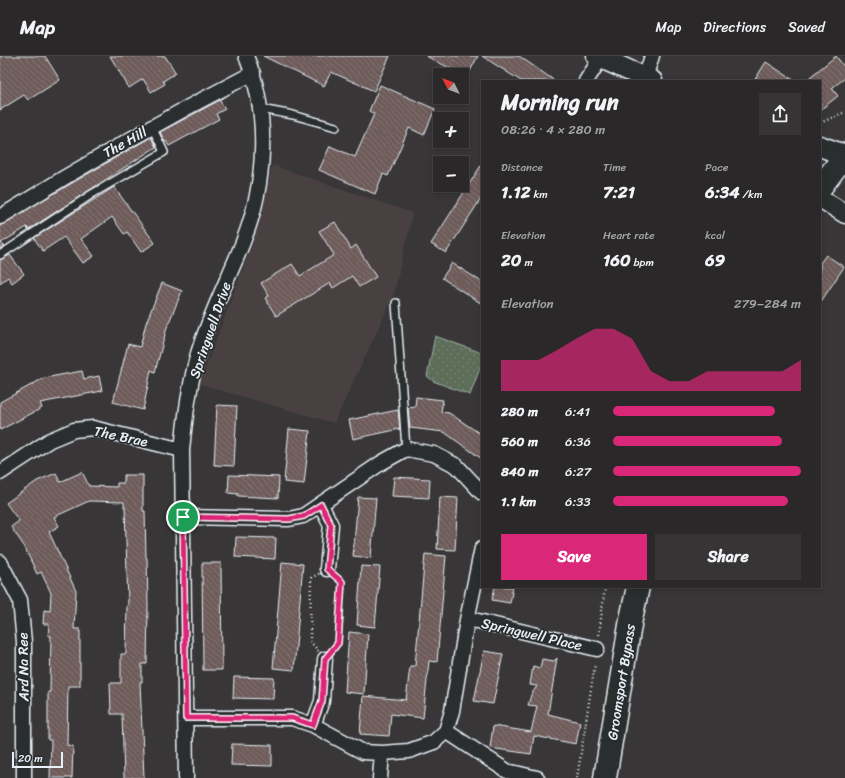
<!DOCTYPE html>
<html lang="en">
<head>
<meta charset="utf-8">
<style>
	:root { --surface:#2a2829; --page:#363435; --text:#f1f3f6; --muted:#a5a6a8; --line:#464446; --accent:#db2777 }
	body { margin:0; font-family:Sriracha,sans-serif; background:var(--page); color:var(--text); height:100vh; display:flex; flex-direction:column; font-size:15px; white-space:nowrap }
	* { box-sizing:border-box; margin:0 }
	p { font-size:13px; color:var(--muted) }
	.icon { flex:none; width:22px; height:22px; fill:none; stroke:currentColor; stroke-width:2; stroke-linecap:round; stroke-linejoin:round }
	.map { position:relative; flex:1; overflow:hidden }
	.drawer { position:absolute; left:481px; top:24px; width:340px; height:508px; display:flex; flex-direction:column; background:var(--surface); border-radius:0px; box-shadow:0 2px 6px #0003,0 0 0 1px var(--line) }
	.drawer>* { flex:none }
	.needle { width:26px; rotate:312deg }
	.controls { position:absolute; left:433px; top:12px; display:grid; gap:8px }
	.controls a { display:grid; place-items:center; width:36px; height:36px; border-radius:0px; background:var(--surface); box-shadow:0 2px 6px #0003,0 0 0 1px var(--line); font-size:20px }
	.scale { position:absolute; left:12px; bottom:10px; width:51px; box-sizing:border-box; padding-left:4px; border:2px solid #e8f1f8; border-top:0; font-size:11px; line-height:14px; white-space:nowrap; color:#e8f1f8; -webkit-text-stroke:3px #2a2d2e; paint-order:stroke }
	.pin { position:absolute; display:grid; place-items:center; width:34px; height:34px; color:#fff; margin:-17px; border:2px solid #fff; border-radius:50%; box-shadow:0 1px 4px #0007 }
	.round { display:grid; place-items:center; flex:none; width:42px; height:42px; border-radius:0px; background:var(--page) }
	.overview { display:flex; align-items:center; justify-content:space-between; height:68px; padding:0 20px }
	h1 { font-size:22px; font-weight:700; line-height:30px }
	.figures { display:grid; grid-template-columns:repeat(3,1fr); gap:6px; height:68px; padding:4px 20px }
	.figures div { display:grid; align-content:center }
	.figures b { font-size:17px; font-weight:700 }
	.figures small { font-size:11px; font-weight:400 }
	.figures p { font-size:11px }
	.chart { height:112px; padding:8px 20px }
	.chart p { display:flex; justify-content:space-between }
	.chart svg { width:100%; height:72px; margin-top:4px; fill:var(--accent); opacity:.7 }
	.cta { display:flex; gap:8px; margin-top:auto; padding:8px 20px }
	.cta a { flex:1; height:46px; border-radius:0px; background:var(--accent); color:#fff; font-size:16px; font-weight:700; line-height:46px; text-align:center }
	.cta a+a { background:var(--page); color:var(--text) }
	ul { padding:0 20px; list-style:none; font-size:13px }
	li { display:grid; grid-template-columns:64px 48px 1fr; align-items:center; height:30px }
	li i { height:10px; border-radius:5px; background:var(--accent) }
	header { display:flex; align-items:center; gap:24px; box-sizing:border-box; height:56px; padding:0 20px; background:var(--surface); border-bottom:1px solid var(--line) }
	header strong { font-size:19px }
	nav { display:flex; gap:22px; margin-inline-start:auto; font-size:14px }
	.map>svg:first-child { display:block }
	.built { fill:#484142 }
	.park { fill:url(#park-dots); stroke:#a2b0a8 }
	.building { fill:url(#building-back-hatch); stroke:#e8f1f8 }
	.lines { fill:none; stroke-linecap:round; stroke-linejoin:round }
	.service-casing { stroke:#e8f1f8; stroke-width:10 }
	.minor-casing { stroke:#e8f1f8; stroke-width:17 }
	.tertiary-casing { stroke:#e8f1f8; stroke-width:21 }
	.secondary-casing { stroke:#e8f1f8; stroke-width:23 }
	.primary-casing { stroke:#e8f1f8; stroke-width:25 }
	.path { stroke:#e8f1f8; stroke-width:2.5; stroke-dasharray:1 3; stroke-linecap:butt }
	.service { stroke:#2a2d2e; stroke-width:7 }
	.minor { stroke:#2a2d2e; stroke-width:14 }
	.tertiary { stroke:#2a2d2e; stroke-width:18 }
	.secondary { stroke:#2a2d2e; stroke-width:20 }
	.primary { stroke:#2a2d2e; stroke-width:22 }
	.route-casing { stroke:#fff; stroke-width:8 }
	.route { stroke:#db2777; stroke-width:5 }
	.labels { text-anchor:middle; stroke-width:3.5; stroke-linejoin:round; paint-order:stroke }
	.street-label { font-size:14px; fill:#e8f1f8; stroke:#2a2d2e }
</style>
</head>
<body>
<header>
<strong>Map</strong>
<nav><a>Map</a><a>Directions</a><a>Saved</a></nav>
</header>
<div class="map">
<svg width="845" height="722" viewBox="0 0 845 722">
	<defs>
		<pattern id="park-dots" width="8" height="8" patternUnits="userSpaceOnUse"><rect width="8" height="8" fill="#5b6e59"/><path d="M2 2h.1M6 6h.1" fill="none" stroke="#738372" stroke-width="1.8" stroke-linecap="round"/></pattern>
		<pattern id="building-back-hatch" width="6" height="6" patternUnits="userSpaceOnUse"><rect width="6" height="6" fill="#6e5b5a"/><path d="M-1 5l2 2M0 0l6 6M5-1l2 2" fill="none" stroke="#837372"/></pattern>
	</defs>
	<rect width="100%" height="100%" fill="#383637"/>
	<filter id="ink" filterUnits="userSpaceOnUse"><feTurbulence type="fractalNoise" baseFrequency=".025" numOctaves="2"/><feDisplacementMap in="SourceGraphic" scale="8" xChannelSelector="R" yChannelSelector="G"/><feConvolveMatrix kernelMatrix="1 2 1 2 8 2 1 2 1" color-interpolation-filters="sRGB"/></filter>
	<g filter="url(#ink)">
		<!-- built -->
		<path class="built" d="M272,109L413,157L393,241L334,367L199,328L254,183L264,147Z"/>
		<!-- park -->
		<path class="park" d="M435,280L482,297V307L470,339L433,325L427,320Z"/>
		<!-- building -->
		<path class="building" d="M0,0H45L60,24L28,44L24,39L0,54Z
			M110,0H165L176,17L163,25L165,28L151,36L143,23L129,32Z
			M263,0H390L374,35L331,16L324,30Z
			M426,0H478L467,21Z
			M482,0H519L555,25H521Z
			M836,0L845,12V22L832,32L838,40L820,54V25H805Z
			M766,6L795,25H754Z
			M380,29L435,53L424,79L409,72L388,120L383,118L375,138L319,114L330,90L355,101L374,58L369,55Z
			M220,44L225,53L216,58L219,63L169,90L166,85L165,86L160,76Z
			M151,81L156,91L28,174L27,171L1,187L4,190L0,193V169Z
			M482,108V141L446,197L431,188Z
			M114,131L155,187L141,196L127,176L124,178L112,161L81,183L94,200L83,207L64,181L43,195L34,182Z
			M335,166L351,193L356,189L376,221L359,231L352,220L333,232L330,227L276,260L265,242L269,240L261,227L292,208L300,220L334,199L319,175Z
			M10,199L24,218L12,227L8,221L0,227V204Z
			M826,199L844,211L820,247V207Z
			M452,207L482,226V248L442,222Z
			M162,227L182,235L167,271L155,316L151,314L143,354L113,346L128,288L140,291L146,267Z
			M82,315L84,323L99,320L102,335L40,347L42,352L0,374V346L44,322Z
			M416,341L443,344L441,356L449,357L482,379V403L444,376L410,372L408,352L415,351Z
			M217,349L237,350L234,410L214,409Z
			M398,354L400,373L353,383L349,364Z
			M289,373L310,375L304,428L284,426Z
			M82,416L89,430L117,431V427H124V419H143V455H145L146,502H147L148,549L147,608H142V626H140L144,722H124L122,658H111L110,627H121V598H126L127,549H128L125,451H124V446L89,445L54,461L59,470L49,476L76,535L74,573H80V630H68L67,689L73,690L72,722H50L51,684H48V636H50L51,580H48L49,568H43L44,554L50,555L51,537L41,516L37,518L24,490L11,471L19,465L6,447L37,425L56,417L60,426Z
			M229,419L279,421L278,442L238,440V438L228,437Z
			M394,421L430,423L429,442L392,440Z
			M358,441L376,442L371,502L353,500Z
			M440,441L458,442L455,494L437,493Z
			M236,481L276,482L275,503L235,501Z
			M425,498L446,500L437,606L429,605L423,662L391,658L389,680L360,678L363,640L406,644L410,610H415Z
			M282,506L303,508L294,614L273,612Z
			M202,507H221L222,614H203Z
			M361,510L380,511L375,571L357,569Z
			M495,531H513L510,547L492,544Z
			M349,576L368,578L364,638L345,636Z
			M484,595L503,598L493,648L474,645Z
			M557,602L548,658L580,666L576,688L534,680L531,698L490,692L493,670L531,676L537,650L528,649L531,639L537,630L530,629L533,610L540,612L542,603L554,605Z
			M234,621L274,622L273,643L233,642Z
			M232,688L272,689V710L231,709Z"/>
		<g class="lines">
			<defs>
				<path id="service" d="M261,53L293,59L336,71
					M0,199L92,138L164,96L152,71
					M396,247L406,393"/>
				<path id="minor" d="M645,22L652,0
					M586,25L601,2
					M0,161C83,109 167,61 253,17
					M0,417L50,384L74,374L93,372L182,394
					M321,449L331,469L327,513
					M183,461L289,463L303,460L381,407L406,393L434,398L457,410L482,437
					M0,506L20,544L24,586V722
					M467,564L478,565L597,593
					M186,662H292L313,669L363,696L382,697L409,695L434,686L446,675L452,655L467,564L482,492
					M313,669L322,645L325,603
					M446,675L507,715L537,722
					M186,722L182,394C185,362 189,332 197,301C208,262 228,224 243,186C266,128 270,58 246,0
					M380,722L382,697"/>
				<path id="tertiary" d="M820,142L845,158"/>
				<path id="secondary" d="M597,0L652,25
					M820,90L844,99"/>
				<path id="primary" d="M820,132L845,99
					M605,722L631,563L638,531"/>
			</defs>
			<!-- service casing -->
			<use href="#service" class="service-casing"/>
			<!-- minor casing -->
			<use href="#minor" class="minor-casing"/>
			<!-- tertiary casing -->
			<use href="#tertiary" class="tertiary-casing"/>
			<!-- secondary casing -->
			<use href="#secondary" class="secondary-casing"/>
			<!-- primary casing -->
			<use href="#primary" class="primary-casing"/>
			<!-- path -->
			<path class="path" d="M820,67L845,56
				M327,513L342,526L338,587L325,603L310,585L311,522Z
				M599,579L605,531
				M577,722L595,608"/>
			<!-- service -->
			<use href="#service" class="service"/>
			<!-- minor -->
			<use href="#minor" class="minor"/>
			<!-- tertiary -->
			<use href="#tertiary" class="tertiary"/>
			<!-- secondary -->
			<use href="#secondary" class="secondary"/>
			<!-- primary -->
			<use href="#primary" class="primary"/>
		</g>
	</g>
	<g class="lines" filter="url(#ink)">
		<defs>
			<path id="route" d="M321,449L331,469L327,513L342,526L338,587L325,603L322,645L313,669L292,662H186L183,461L289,463L304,460Z"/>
		</defs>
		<!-- route casing -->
		<use href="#route" class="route-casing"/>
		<!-- route -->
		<use href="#route" class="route"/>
	</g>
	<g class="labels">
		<!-- street labels -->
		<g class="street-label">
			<text transform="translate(125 86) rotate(-29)" y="5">The Hill</text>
			<text transform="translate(210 274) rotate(-71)" y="5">Springwell Drive</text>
			<text transform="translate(121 380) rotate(12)" y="5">The Brae</text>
			<text transform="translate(532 578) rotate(13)" y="5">Springwell Place</text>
			<text transform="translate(23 611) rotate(-91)" y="5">Ard Na Ree</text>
			<text transform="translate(621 626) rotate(-81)" y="5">Groomsport Bypass</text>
		</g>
	</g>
</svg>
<div class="controls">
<a><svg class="needle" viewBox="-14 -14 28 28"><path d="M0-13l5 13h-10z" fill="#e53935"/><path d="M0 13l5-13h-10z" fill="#a5a6a8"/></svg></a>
<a>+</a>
<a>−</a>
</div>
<div class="scale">20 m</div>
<div class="pin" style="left:183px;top:461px;background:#1e9e55"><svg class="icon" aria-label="arrive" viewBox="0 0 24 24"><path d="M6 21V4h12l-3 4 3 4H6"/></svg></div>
<section class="drawer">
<div class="overview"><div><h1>Morning run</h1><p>08:26 · 4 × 280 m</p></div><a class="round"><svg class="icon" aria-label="share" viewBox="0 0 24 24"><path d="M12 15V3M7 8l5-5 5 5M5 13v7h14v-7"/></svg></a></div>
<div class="figures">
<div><p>Distance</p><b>1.12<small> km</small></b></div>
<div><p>Time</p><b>7:21</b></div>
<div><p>Pace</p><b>6:34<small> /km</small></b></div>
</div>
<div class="figures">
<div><p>Elevation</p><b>20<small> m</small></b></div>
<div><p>Heart rate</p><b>160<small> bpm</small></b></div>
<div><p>kcal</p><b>69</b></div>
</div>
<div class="chart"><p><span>Elevation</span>279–284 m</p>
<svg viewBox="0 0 160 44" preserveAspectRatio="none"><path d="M0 44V25L10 25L20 25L30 19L40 12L50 6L60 6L70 12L80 32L90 38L100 38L110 32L120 32L130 32L140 32L150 32L160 25V44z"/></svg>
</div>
<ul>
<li><b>280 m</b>6:41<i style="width:86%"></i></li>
<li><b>560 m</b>6:36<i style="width:90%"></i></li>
<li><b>840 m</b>6:27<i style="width:100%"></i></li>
<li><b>1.1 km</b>6:33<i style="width:93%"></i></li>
</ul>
<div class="cta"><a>Save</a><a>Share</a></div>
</section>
</div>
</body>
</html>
